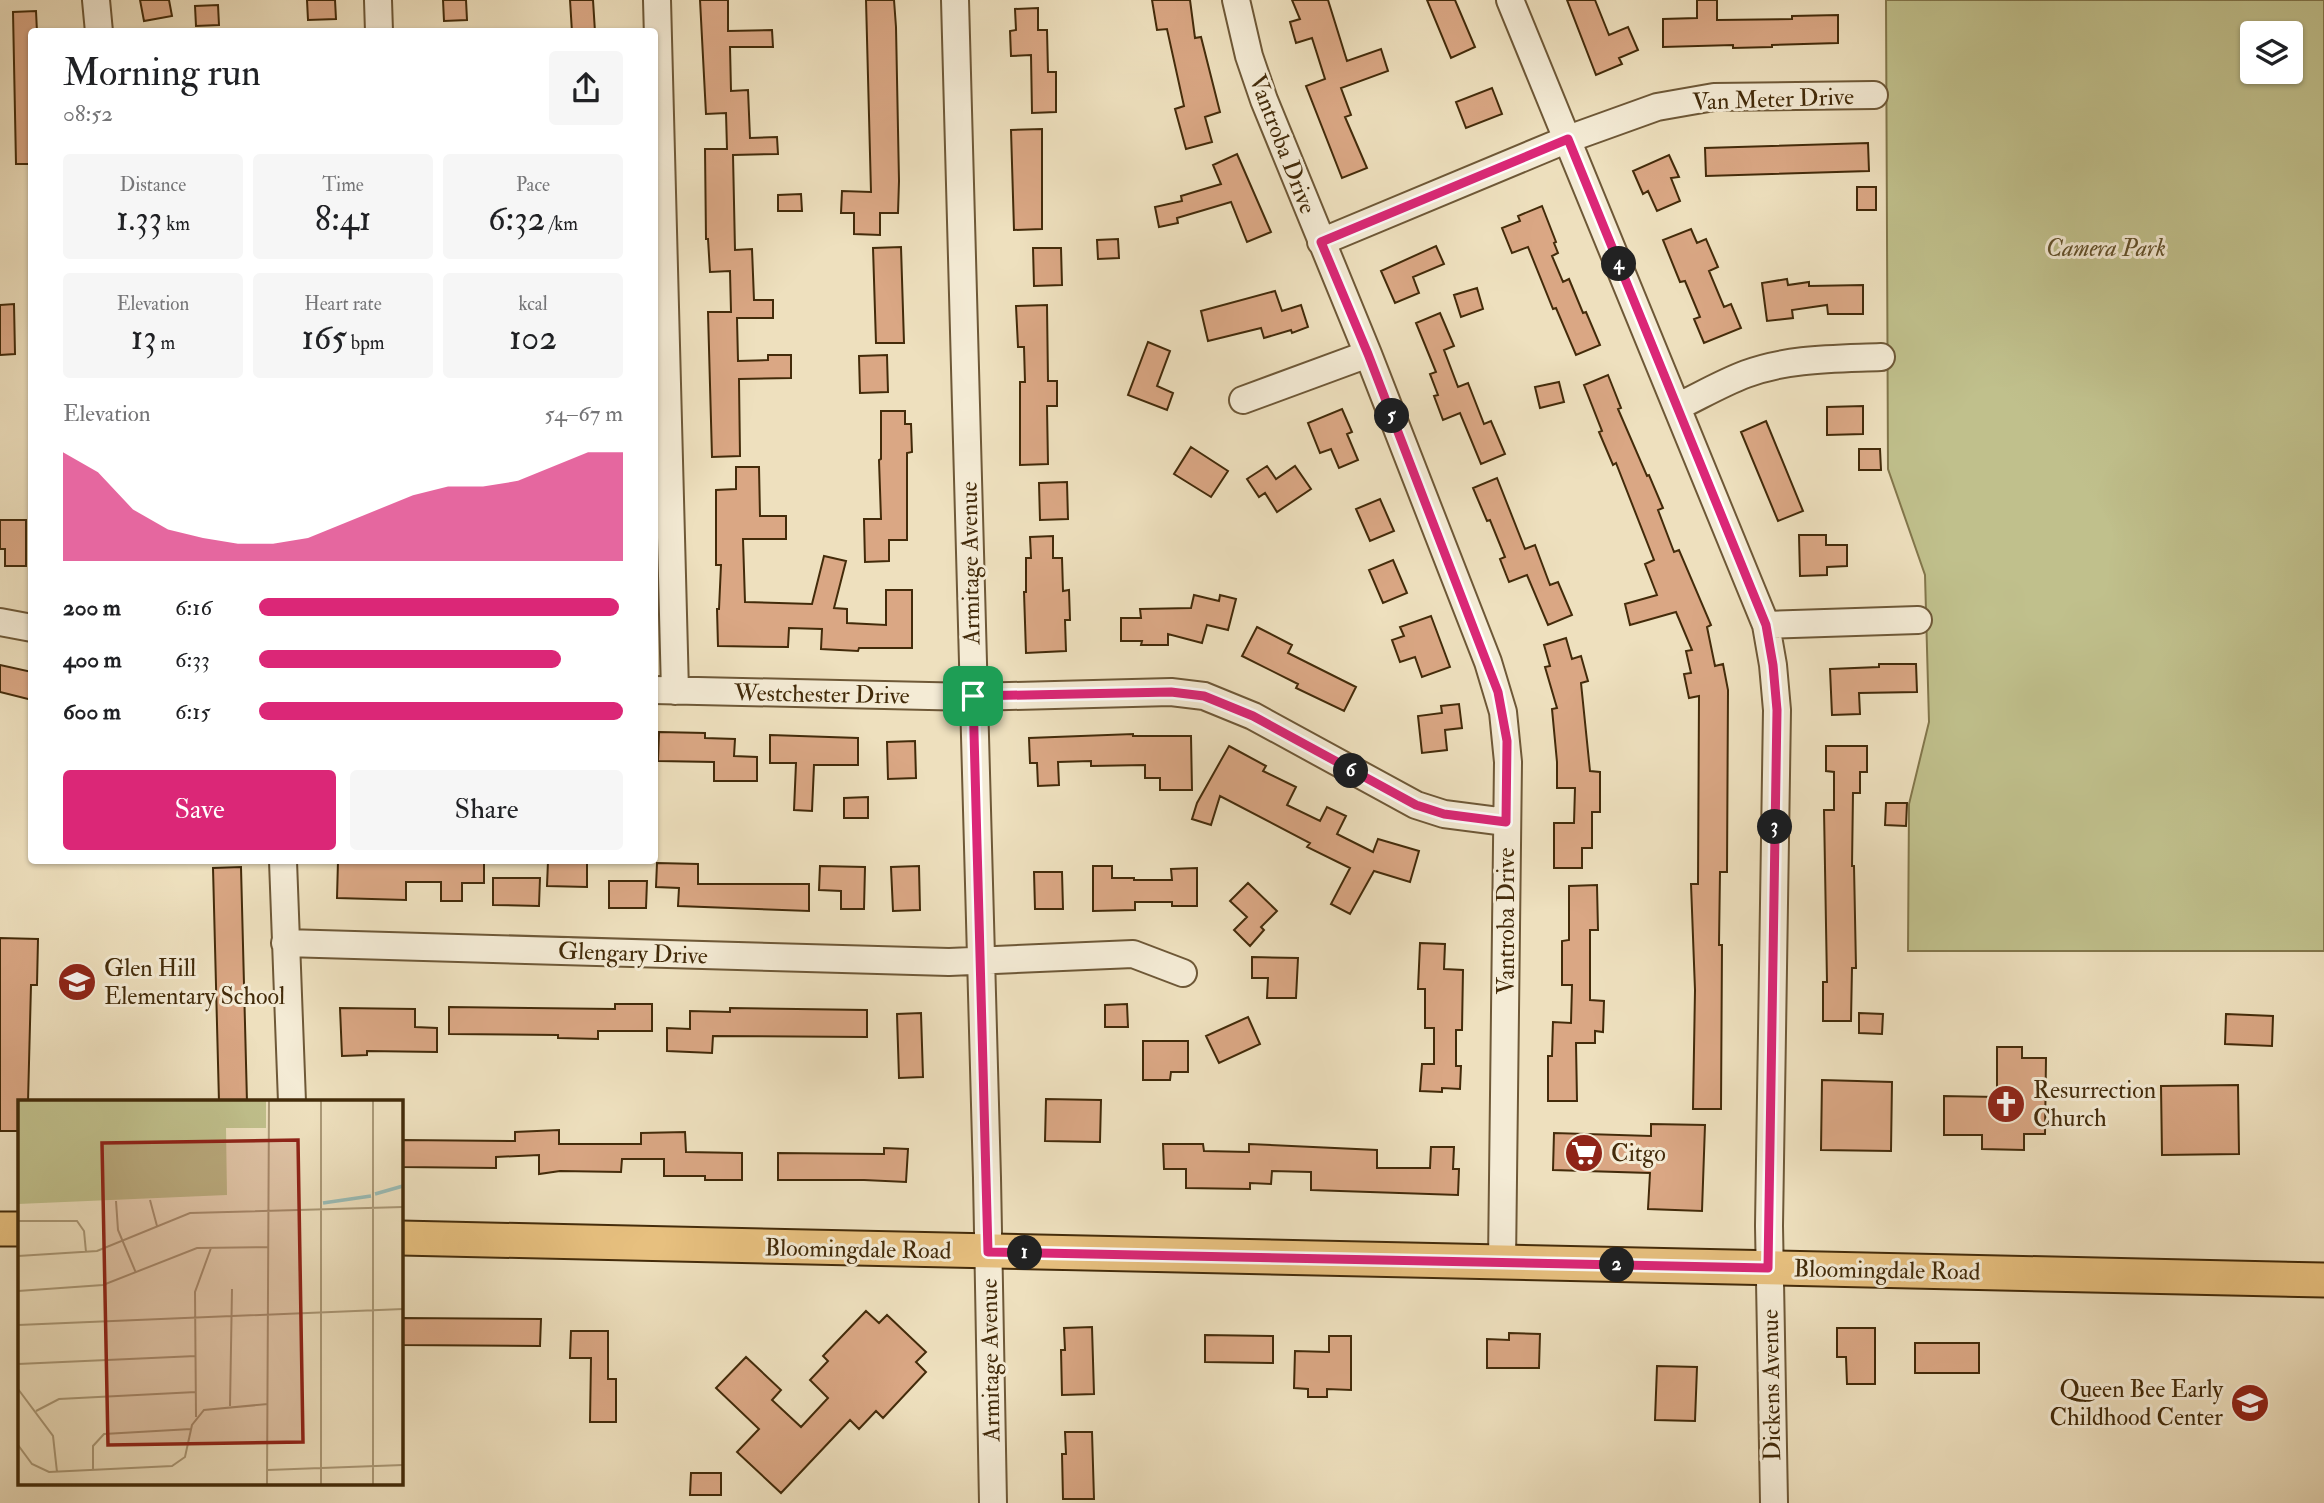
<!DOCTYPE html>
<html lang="en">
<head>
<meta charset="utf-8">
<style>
	:root { --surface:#fff; --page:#f6f6f6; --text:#202124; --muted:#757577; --accent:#db2777 }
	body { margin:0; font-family:"IM FELL Double Pica",serif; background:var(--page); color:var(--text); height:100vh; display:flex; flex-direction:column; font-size:26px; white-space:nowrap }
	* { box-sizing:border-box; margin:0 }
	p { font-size:23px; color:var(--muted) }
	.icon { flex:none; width:38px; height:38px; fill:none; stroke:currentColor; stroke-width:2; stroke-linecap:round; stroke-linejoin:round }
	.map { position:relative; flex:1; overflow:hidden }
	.drawer { position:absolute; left:28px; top:28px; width:630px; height:836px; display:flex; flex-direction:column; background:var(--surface); border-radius:7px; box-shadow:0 2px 5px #0004 }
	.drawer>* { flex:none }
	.fabs { position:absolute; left:2240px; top:21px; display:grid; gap:14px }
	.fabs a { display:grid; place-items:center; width:63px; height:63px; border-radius:7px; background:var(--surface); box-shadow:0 2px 5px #0004; font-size:35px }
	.pin { position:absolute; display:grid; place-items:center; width:60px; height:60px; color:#fff; margin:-30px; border-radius:14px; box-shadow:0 4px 10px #0006 }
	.km { position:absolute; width:35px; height:35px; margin:-18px; border-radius:50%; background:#222; color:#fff; font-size:19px; line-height:35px; text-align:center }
	.round { display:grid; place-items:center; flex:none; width:74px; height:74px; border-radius:7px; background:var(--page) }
	.head { display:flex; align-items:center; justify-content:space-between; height:119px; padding:0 35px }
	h1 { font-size:38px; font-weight:600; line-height:52px }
	.stats { display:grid; grid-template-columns:repeat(3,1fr); gap:10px; height:119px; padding:7px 35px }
	.stats div { display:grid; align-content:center; border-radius:7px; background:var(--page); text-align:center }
	.stats b { font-size:35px; font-weight:600 }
	.stats small { font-size:19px; font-weight:400 }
	.stats p { font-size:19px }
	.chart { height:196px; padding:14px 35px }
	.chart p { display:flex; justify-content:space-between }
	.chart svg { width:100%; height:126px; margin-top:7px; fill:var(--accent); opacity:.7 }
	.primary-button { display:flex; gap:14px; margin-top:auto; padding:14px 35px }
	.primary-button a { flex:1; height:80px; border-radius:7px; background:var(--accent); color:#fff; font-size:28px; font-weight:600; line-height:80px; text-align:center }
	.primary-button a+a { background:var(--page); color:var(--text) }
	ul { padding:0 35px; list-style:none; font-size:23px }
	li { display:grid; grid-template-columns:112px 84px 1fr; align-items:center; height:52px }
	li i { height:18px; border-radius:9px; background:var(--accent) }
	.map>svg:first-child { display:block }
	.green { fill:#c0c08c; stroke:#82764b; stroke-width:2; fill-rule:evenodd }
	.building { fill:#daa784; stroke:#432b0a; stroke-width:2 }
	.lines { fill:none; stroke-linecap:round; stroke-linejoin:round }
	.minor-casing { stroke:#6e5837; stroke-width:30 }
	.major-casing { stroke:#432b0a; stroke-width:37 }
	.minor { stroke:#f4ebd5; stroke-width:26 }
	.major { stroke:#e7c07f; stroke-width:33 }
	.route-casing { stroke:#fff; stroke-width:14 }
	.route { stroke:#db2777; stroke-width:9 }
	.labels { text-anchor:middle; stroke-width:6; stroke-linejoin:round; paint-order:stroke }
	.street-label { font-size:24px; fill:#432b0a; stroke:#f4ebd5 }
	.park-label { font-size:24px; font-style:italic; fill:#62502a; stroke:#f4ebd5 }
	.poi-label { font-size:24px; fill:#432b0a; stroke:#f4ebd5; text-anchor:start }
	.inset-river { fill:none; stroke:#9abcb6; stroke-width:3.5 }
	.inset-road { fill:none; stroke:#aa9876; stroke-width:2 }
	.view { fill:#8f2418; fill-opacity:0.15; stroke:#8f2418; stroke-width:3.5 }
	.inset-edge { fill:none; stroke:#432b0a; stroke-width:3.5 }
</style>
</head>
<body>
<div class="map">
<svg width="2324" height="1503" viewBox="0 0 2324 1503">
	<rect width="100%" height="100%" fill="#eee0be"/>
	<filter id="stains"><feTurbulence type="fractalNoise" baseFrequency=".00286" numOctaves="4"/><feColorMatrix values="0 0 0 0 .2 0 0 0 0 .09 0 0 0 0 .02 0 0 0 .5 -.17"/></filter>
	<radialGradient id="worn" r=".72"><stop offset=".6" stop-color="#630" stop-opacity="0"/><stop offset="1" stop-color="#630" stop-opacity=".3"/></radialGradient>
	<!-- green -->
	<path class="green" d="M1886,0H2324V951H1908L1909,804L1929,722L1925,575L1888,469ZM2252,33H2291V72H2252Z"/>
	<!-- building -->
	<path class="building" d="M140,0H169L172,16L144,21Z
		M307,0H335L336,19L308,20Z
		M443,0H466L467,20L444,21Z
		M570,0H593L595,32H572Z
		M700,0H728V31L772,30L773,47H730L731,91L748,90L750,138L777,137L778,154L733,155L735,250L752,249L754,300H773V318H737L738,361L768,360V355H791V378L739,379L740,456L712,457L708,312H731L730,271L710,272L708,239H706L705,149H727L726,113L706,114Z
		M866,0H894L896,27L899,181L898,213H880V235L854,234V213H841L842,191L871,192Z
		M1152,0H1190L1195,38L1201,37L1220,112L1205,117L1212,142L1186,149L1175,109L1184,106L1167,29L1157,30Z
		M1292,0H1328L1347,61L1381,49L1388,71L1341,88L1351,115L1345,117L1367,168L1342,178L1306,86L1325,79L1312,38L1296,43L1290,22L1300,19Z
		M1427,0H1455L1475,47L1451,58Z
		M1567,0H1595L1609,35L1628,27L1638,50L1619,58L1622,64L1596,75Z
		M1697,0H1717V20L1792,19V16L1838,15V43L1772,45V47L1733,48V45L1663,47V19L1697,18Z
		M218,5L219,25L196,26L195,6Z
		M1038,8V30H1047L1048,72H1056V112L1032,113L1031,55L1011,56L1010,31L1016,30L1015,9Z
		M36,11L37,32H32V164H16L13,12Z
		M1492,88L1502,114L1466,128L1456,102Z
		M1042,129V229L1014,230L1011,130Z
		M1868,143L1869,171L1706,176L1705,148Z
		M1237,154L1271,232L1247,242L1231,202L1177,218L1178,223L1159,227L1155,207L1182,201L1181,196L1221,184L1213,165Z
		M1669,155L1679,177L1671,178L1680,201L1657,211L1648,191L1643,194L1633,171Z
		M1857,187H1876V210H1857Z
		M801,194L802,211H778V195Z
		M1542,206L1556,242L1554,243L1558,253L1552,256L1563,282L1569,279L1583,313L1586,312L1600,345L1576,355L1556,308L1553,309L1528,247L1512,253L1502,228L1520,221L1518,216Z
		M1691,229L1697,243L1706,239L1718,267L1709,271L1724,307L1731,304L1741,328L1704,343L1694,319L1700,317L1685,281L1680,282L1663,240Z
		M1118,239L1119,258L1098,259L1097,240Z
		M1436,246L1444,264L1413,277L1419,293L1395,303L1381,271Z
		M901,247L904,343H876L873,248Z
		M1033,248H1061L1062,285L1034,286Z
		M1787,279L1788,285L1809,282V286L1863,285V314H1828L1827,305L1792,310L1793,318L1767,321L1762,283Z
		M1477,288L1483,309L1461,317L1454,295Z
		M1275,291L1282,311L1301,305L1308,327L1292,333L1291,330L1264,338L1261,328L1208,341L1201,311Z
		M14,304L15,354L0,355V305Z
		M1047,305L1048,381H1057V406H1047L1048,464L1020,465V382H1025L1024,347H1018L1016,306Z
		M1440,313L1454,346L1444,350L1458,387L1468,383L1484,424L1491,421L1505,454L1481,464L1460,413L1443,420L1434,396L1438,395L1430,374L1436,372L1416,323Z
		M1148,342L1170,351L1157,386L1173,393L1167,410L1128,395Z
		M887,355L888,392L860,393L859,356Z
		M1608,375L1621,408L1618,409L1647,476L1649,475L1663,508L1658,510L1674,552L1679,550L1711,625L1707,627L1715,666L1723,664L1728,690L1727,872H1720L1719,945H1722L1721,1109H1693L1695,990L1691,884H1698L1699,696L1689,698L1684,674L1691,673L1686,651L1692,650L1676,612L1630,625L1625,604L1657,595L1645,564L1654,560L1616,463L1613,465L1599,432L1602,431L1584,385Z
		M1559,382L1564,402L1540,408L1535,387Z
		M1863,406V434L1827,435V407Z
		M1342,409L1352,432L1347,434L1358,460L1339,468L1331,449L1320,453L1308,423Z
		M881,411H905V424H911L912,452L907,453V540H889V561L865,562L864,519H881L879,460L881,459Z
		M1766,421L1803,511L1778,521L1741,432Z
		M1191,447L1228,471L1211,497L1174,474Z
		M1859,449H1880L1881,470H1859Z
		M1267,466L1276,479L1295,466L1311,489L1277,512L1265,493L1259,497L1247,479Z
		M736,467H759L760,516H786V539H743L745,602L812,604L824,556L846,561L834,608L847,609V623L886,625V590H912V648H859L858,651L821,649L822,629L789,628L788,647L718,646L717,609H719L721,565H716V490L736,489Z
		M1497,478L1525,549L1535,545L1550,585L1558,582L1572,615L1548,625L1527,575L1509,582L1500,559L1505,557L1490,520L1487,521L1473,488Z
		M1067,482L1068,519L1040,520L1039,483Z
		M1380,499L1394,531L1370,541L1356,509Z
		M0,520H26V566H5V549H0Z
		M1799,535H1826V545H1847V566L1827,567V575L1800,576Z
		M1053,536V558H1062L1063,591L1069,590L1070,620H1065L1066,651L1026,653L1024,592H1026V558H1031L1030,537Z
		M1393,560L1407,593L1383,603L1369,570Z
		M1194,595L1219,601L1220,595L1236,599L1228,630L1207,625L1202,643L1168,634V645H1141L1142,641H1121V618H1141L1140,609L1191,608Z
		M1431,616L1450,667L1422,677L1415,657L1400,662L1392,640L1404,636L1400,627Z
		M1257,627L1292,645L1288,653L1356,687L1344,711L1296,688L1298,684L1242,656Z
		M1566,638L1572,659L1581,656L1588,681L1581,683L1590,771L1600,772V812H1592V848H1582V868H1554V823H1574L1575,788H1557V762L1552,709L1557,708L1545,667L1550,666L1544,645Z
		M1879,664H1916L1917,692L1859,693L1860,714L1832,715L1830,669L1879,667Z
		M0,665L32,672V700L0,692Z
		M1459,704L1462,728L1445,730L1447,750L1422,753L1418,716L1442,713L1441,706Z
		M659,732L705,733V738L735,739L734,756L757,757V781H714V762L658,761Z
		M1133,734V736H1191L1192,790H1160V778H1145V765L1091,766V761L1058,762L1059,785L1038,786L1037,763H1030L1029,738Z
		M770,735L858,738V765H814L812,811L794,810L796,763H770Z
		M915,741L916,778L888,779L887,742Z
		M1229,746L1266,766L1263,771L1296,787L1287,805L1320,821L1327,807L1346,816L1337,834L1373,852L1378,839L1419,851L1410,882L1374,871L1350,914L1331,904L1350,868L1307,847L1310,843L1220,796L1211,825L1192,819L1197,803Z
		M1826,746H1867V772H1860V793H1853L1852,866H1854L1856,968H1852L1851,1021H1823V982H1827L1824,810H1834V772L1826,771Z
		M868,797V818H844V798Z
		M1886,803H1907L1906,826L1885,825Z
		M338,861H484V883H462V901H441V882H406V900L337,898Z
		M548,861H587V887L547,886Z
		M657,863L698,864V884H809V911L678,906L679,888L656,887Z
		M820,866L865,867L864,909H841V891L819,890Z
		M919,866L920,910L893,911L891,867Z
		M1093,866H1112V878H1134V880H1172L1171,869L1197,868V906H1172V902H1135V910L1093,911Z
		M241,867L247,1102H219L213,868Z
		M1034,872H1062L1063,909H1035Z
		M493,878H540L539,906L493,905Z
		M609,881H647L646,908H609Z
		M1248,883L1277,911L1261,927L1264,930L1250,946L1234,930L1247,917L1230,901Z
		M1597,885L1598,930H1590V1000L1604,1001L1603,1032L1595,1031V1043H1576L1577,1101H1548V1056H1552L1553,1022L1571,1023L1572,985H1562V941L1569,940V886Z
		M0,938L38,939L37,985H31L28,1102H19V1131H0Z
		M1420,943L1445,944L1444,969L1463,970L1462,1030H1456V1066H1461L1460,1089L1442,1088V1092L1420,1091L1422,1064H1434V1028H1425V989H1418Z
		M1252,957L1298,958L1296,998H1267L1268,978H1252Z
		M615,1004H652V1031H598V1039L558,1038V1035L449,1034V1007L615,1009Z
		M1127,1004L1128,1027H1105V1005Z
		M340,1008L415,1009V1027L437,1028V1052L367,1051V1055L342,1056Z
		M730,1008L867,1010V1037L713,1036L712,1053L667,1051V1028L690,1029V1011L730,1012Z
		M921,1013L923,1077L899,1078L897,1014Z
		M1859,1013L1883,1014L1882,1034L1859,1033Z
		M2226,1014L2273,1016L2272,1046L2225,1044Z
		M1248,1017L1260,1044L1219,1063L1206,1036Z
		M1143,1041H1188V1072H1171L1170,1080H1143Z
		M1997,1047H2022V1058H2046L2045,1134H2024V1150L1982,1149V1135H1944V1096L1997,1097Z
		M1822,1080L1892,1082L1891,1151L1821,1150Z
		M2238,1085L2239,1154L2162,1155L2161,1086Z
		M1046,1099L1101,1100L1100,1142L1045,1141Z
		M1651,1124L1705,1125L1702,1211L1648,1209L1650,1173L1553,1170L1554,1133L1651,1136Z
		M559,1130V1144H641V1133L685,1132L686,1152L742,1153V1180H705V1176H664V1159H622L621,1172L560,1171L539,1174V1155L496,1157V1168L401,1167V1140L515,1141V1132Z
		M1163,1144H1203L1204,1151L1249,1152V1144L1377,1150V1168H1430L1431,1147H1454L1453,1169H1459L1458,1195L1311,1190V1172L1272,1171L1271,1184L1250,1183V1189L1186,1188V1169H1164Z
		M884,1148L908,1149L906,1182L864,1180H778V1153L884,1154Z
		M866,1311L879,1323L887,1315L926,1352L916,1362L926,1372L883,1418L876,1411L859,1429L850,1420L781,1493L737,1452L759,1429L716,1388L746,1357L781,1390L772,1400L801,1427L828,1398L810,1380L828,1361L823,1356Z
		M401,1318L541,1319L540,1346L401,1345Z
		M1092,1327L1094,1394L1062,1395L1061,1350H1065L1064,1328Z
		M1837,1328H1875V1384H1847L1846,1357H1837Z
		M571,1331H608V1379H616V1422H590L591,1358H570Z
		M1509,1333L1540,1334L1539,1368H1487V1339L1509,1340Z
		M1205,1335L1273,1336V1363L1205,1362Z
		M1329,1336H1351V1390L1327,1389V1397H1308V1389L1294,1388L1295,1351L1329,1352Z
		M1915,1343H1979V1373H1915Z
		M1657,1366L1697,1367L1695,1421L1655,1420Z
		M1065,1432H1092L1094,1499H1063L1062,1454H1066Z
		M691,1473H721V1495H690Z"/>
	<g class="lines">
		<defs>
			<path id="minor" d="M96,0L99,32
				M378,0L379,32
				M657,0L675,691
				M955,0L987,1178L993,1503
				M1236,0L1249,56L1264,100L1368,354L1488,662L1503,712L1508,762L1502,1262
				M1510,0L1766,625L1773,665L1777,710L1769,1226L1774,1503
				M1321,242L1568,139L1657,107L1714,97L1874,95
				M1243,400L1368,354
				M1677,407C1700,396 1722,383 1746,374C1789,358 1835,359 1881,357
				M0,622L32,628
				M1766,625L1918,620
				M654,690L973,697L1171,692L1204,696L1253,716L1416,805L1444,814L1506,822
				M283,861L292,1102
				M285,943L949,962L1133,954L1183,973"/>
			<path id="major" d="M0,1229H19
				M401,1238L2324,1280"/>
		</defs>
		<!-- minor casing -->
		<use href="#minor" class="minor-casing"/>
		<!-- major casing -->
		<use href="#major" class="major-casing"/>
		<!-- minor -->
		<use href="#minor" class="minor"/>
		<!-- major -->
		<use href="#major" class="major"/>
	</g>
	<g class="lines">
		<defs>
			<path id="route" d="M1568,139L1766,625L1773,665L1777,710L1768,1268L988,1252L973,696L1171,692L1204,696L1253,716L1416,805L1444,814L1506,822L1507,741L1498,692L1368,354L1321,242Z"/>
		</defs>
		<!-- route casing -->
		<use href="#route" class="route-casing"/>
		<!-- route -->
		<use href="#route" class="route"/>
	</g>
	<!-- icons -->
	<defs>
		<symbol id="school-disc" viewBox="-11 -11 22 22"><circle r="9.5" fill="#8f2418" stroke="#f4ebd5"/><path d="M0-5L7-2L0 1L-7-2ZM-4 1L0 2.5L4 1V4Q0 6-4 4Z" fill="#fff"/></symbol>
		<symbol id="church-disc" viewBox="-11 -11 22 22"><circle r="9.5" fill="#8f2418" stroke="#f4ebd5"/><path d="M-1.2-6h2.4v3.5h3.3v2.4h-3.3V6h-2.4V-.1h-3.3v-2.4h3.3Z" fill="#fff"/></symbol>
		<symbol id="supermarket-disc" viewBox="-11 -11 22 22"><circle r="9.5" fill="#8f2418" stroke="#f4ebd5"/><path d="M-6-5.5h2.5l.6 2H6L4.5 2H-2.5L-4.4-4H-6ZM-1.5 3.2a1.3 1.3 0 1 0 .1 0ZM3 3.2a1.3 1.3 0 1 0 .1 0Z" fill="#fff"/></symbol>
	</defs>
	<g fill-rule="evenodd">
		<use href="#school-disc" x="55" y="960" width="44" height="44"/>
		<use href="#church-disc" x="1984" y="1082" width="44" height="44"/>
		<use href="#supermarket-disc" x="1562" y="1131" width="44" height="44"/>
		<use href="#school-disc" x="2228" y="1381" width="44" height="44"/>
	</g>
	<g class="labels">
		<!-- street labels -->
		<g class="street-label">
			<text transform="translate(1773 99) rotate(-2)" y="8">Van Meter Drive</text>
			<text transform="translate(1283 144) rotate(69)" y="8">Vantroba Drive</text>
			<text transform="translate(970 563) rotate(-91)" y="8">Armitage Avenue</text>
			<text transform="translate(822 694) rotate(1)" y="8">Westchester Drive</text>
			<text transform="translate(1506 921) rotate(-90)" y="8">Vantroba Drive</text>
			<text transform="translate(633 953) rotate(2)" y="8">Glengary Drive</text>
			<text transform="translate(858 1249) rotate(1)" y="8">Bloomingdale Road</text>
			<text transform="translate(1887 1270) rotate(1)" y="8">Bloomingdale Road</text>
			<text transform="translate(990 1360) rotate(-91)" y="8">Armitage Avenue</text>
			<text transform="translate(1771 1385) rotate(-91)" y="8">Dickens Avenue</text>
		</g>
		<!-- park labels -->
		<g class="park-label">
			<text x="2106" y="256">Camera Park</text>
		</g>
		<!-- poi labels -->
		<g class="poi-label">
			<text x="104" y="976">Glen Hill<tspan x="104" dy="28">Elementary School</tspan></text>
			<text x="2033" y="1098">Resurrection<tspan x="2033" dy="28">Church</tspan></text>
			<text x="1611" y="1161">Citgo</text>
			<text x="2223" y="1397" text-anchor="end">Queen Bee Early<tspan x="2223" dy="28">Childhood Center</tspan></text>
		</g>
	</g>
	<!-- overview -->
	<g transform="translate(18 1100)">
		<rect width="385" height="385" fill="#eee0be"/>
		<path d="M0,0H248V28H208L209,95L0,104Z" fill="#c0c08c"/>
		<path class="inset-river" d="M357,94L385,86M305,103L353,96"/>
		<path class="inset-road" d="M303,0V385M132,100L139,126M98,101L100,130L118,173M0,121H59L66,131L68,152M0,156L79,151L172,113L385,107M0,191L85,185L179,148L250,147M0,225L385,209M0,264L178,256M0,289L35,336L39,372M212,306L214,189M18,311L41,299L178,292M178,317L177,192L193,148M0,345L14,364L31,372L154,366L167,357L174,325L186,310L250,304M75,370V346L86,334L173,329M249,370L385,365M249,385L251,0M355,385V0"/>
		<path class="view" d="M280,40L285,342L90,345L84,43Z"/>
		<rect width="385" height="385" class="inset-edge"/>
	</g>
	<rect width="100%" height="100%" filter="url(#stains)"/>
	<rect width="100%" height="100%" fill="url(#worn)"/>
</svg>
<div class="fabs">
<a><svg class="icon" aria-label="layers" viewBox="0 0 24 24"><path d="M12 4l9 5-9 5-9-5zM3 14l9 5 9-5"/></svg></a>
</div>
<div class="pin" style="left:973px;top:696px;background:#1e9e55"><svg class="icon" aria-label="arrive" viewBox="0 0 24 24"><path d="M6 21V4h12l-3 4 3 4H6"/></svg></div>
<b class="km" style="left:1025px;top:1253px">1</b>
<b class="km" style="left:1617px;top:1265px">2</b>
<b class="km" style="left:1775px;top:827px">3</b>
<b class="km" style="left:1619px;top:264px">4</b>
<b class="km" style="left:1392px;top:416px">5</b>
<b class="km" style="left:1351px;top:771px">6</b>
<section class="drawer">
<div class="head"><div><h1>Morning run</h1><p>08:52</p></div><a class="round"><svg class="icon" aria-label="share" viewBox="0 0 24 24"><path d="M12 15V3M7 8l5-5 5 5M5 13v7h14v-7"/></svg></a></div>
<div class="stats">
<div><p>Distance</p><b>1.33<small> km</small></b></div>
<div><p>Time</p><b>8:41</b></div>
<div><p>Pace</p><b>6:32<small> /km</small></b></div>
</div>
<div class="stats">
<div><p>Elevation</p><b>13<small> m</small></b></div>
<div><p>Heart rate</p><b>165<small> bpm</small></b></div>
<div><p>kcal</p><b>102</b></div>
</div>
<div class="chart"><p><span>Elevation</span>54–67 m</p>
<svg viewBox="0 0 160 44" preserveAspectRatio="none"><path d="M0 44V6L10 13L20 26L30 33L40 36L50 38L60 38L70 36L80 31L90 26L100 21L110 18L120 18L130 16L140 11L150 6L160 6V44z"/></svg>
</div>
<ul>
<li><b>200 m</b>6:16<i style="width:99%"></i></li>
<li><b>400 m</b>6:33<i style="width:83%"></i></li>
<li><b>600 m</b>6:15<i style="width:100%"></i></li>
</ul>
<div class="primary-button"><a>Save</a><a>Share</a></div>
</section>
</div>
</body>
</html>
